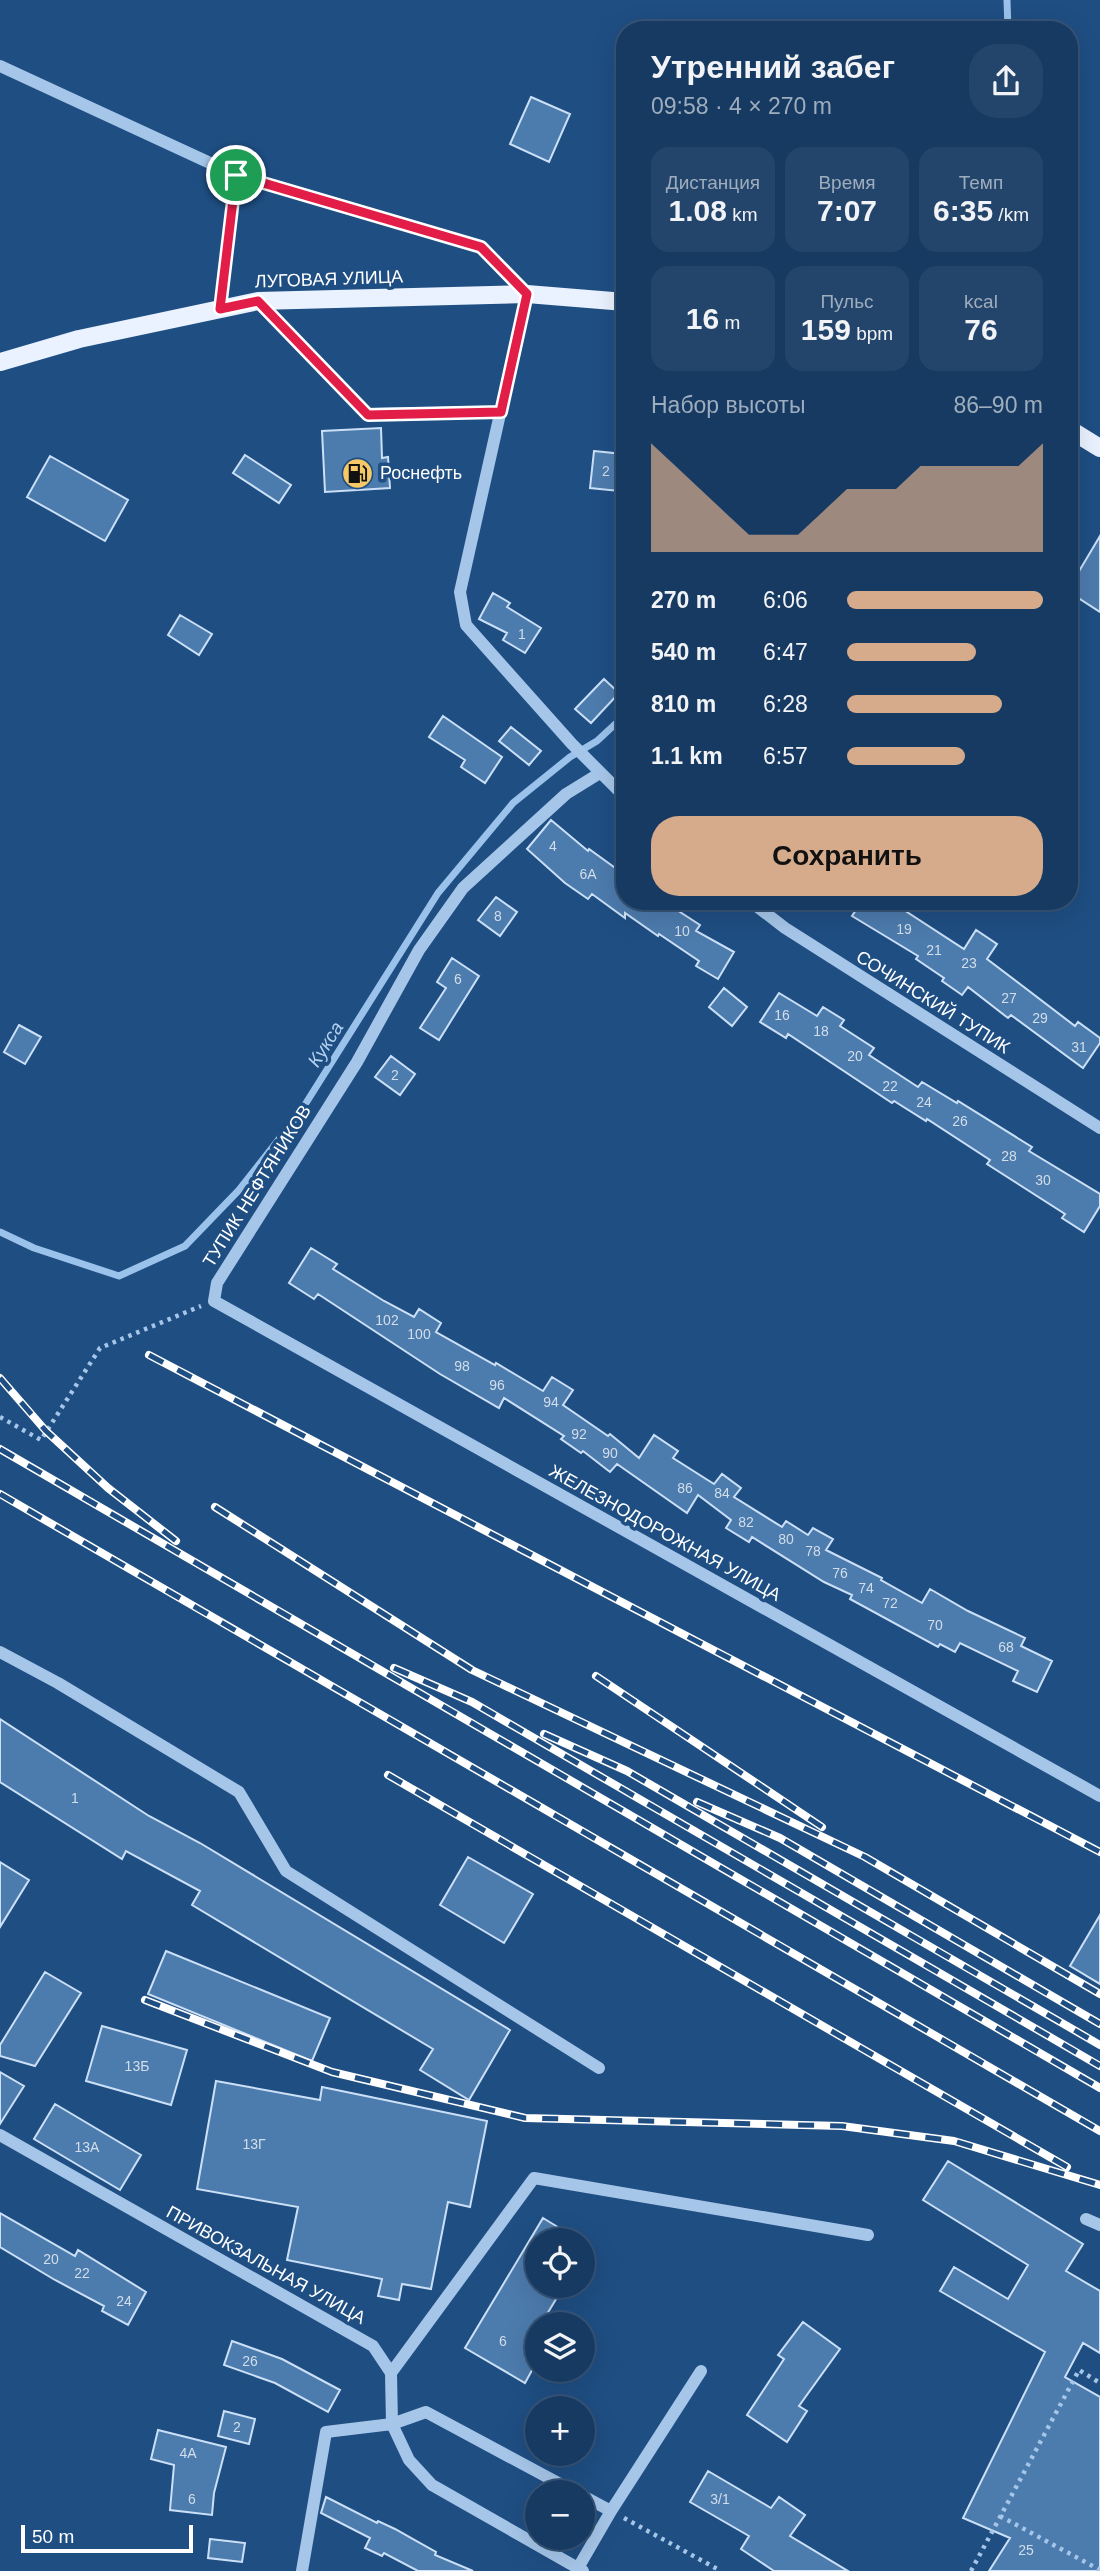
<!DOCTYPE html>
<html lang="ru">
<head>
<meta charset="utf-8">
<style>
	:root { --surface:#173a62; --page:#24456b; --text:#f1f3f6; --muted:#9eadbe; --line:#365477; --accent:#d6ab8b }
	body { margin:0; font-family:Helvetica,sans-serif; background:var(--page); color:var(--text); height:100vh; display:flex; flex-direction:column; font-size:26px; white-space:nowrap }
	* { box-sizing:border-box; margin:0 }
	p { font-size:23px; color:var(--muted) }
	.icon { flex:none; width:38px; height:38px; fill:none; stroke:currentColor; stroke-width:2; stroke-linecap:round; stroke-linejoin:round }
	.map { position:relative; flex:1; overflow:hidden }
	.side { position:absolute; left:616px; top:21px; width:462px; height:889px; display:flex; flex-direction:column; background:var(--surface); border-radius:28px; box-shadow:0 7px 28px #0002,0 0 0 2px var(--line) }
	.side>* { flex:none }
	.controls { position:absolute; left:525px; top:2228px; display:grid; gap:14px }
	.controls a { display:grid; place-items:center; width:70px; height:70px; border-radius:50%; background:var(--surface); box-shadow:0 7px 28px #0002,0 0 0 2px var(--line); font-size:35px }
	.scale { position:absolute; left:21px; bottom:18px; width:172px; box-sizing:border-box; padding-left:7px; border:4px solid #fff; border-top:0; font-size:19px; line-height:24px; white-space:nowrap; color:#fff; -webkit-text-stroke:5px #1f4e83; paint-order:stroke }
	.pin { position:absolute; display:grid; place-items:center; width:60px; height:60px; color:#fff; margin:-30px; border:4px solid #fff; border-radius:50%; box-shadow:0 2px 7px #0007 }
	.round { display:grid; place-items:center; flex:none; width:74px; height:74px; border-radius:28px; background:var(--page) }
	.headline { display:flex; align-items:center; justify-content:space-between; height:119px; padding:0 35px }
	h1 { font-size:32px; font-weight:700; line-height:52px }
	.figures { display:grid; grid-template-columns:repeat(3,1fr); gap:10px; height:119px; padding:7px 35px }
	.figures div { display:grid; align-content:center; border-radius:18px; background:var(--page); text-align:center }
	.figures b { font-size:30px; font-weight:700 }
	.figures small { font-size:19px; font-weight:400 }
	.figures p { font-size:19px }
	.chart { height:196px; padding:14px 35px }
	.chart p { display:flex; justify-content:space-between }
	.chart svg { width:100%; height:126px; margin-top:7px; fill:var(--accent); opacity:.7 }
	.primary-button { display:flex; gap:14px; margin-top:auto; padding:14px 35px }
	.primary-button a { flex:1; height:80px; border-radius:28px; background:var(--accent); color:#111; font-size:28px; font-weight:700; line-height:80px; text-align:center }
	ul { padding:0 35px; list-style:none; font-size:23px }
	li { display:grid; grid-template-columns:112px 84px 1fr; align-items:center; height:52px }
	li i { height:18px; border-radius:9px; background:var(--accent) }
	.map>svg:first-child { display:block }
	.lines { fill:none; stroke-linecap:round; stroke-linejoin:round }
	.stream { stroke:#9ac2ea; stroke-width:7 }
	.building { fill:#4c7bad; stroke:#cbe0f7; stroke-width:2 }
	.path { stroke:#a6c6e9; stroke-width:4.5; stroke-dasharray:3.5 5; stroke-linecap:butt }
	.minor { stroke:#a6c6e9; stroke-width:12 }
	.major { stroke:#e9f2fe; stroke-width:18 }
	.rail-casing { stroke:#fff; stroke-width:8 }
	.rail { stroke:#1f4e83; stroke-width:5; stroke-dasharray:16; stroke-linecap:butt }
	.route-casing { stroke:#fff; stroke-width:14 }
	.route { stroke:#e11d48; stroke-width:9 }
	.labels { text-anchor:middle; stroke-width:7; stroke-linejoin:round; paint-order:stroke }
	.number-label { font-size:14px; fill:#d2deea }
	.street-label { font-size:18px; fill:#fff; stroke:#1f4e83 }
	.poi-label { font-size:18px; fill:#fff; stroke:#1f4e83; text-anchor:start }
	.water-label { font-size:19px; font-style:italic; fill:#b2d0f1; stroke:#1f4e83 }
</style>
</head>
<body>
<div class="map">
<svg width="1100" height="2571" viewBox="0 0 1100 2571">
	<rect width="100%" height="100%" fill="#1f4e83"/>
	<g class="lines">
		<!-- stream -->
		<path class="stream" d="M1007,0L1008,30
			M0,1232L34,1248L119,1276L185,1246L239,1190L301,1111L438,893L513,803L570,757L597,741L625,715"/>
	</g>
	<!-- building -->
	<path class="building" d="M531,97L570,114L549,162L510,144Z
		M381,428L382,458L388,457L390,488L325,492L322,431Z
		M594,451L623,454L619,491L590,488Z
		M245,455L291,485L279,503L233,473Z
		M50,456L128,500L105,541L27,497Z
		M1100,536V612L1069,592V588Z
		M493,593L510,603L507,607L541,628L525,653L503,640L507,633L479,619Z
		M180,615L212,634L199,655L168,635Z
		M604,679L619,693L591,723L575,709Z
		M443,716L502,757L485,783L461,767L465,760L429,737Z
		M511,727L541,751L529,765L499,741Z
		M551,820L588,851L589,849L625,875V901H663L700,925L696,931L734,952L718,979L696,966L699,961L659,934L658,936L625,913V918L592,894L588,899L565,883L527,849Z
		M496,897L517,912L500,936L478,920Z
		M862,901H890L964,949L976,930L997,944L987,959L1075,1026L1078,1022L1100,1038V1043L1083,1068L1011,1015L1008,1018L968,987L962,995L942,981L944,978L916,959L918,956L852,916Z
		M452,958L479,976L439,1040L420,1028L446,988L437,982Z
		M724,988L747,1007L732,1026L709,1007Z
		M779,993L817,1016L823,1007L844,1020L840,1026L874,1048L869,1055L918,1087L922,1082L957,1103L958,1101L1032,1147L1029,1151L1100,1194V1206L1084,1232L1062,1218L1065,1214L987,1164L990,1160L927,1119L926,1121L894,1101L892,1103L788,1034L786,1038L760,1022Z
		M19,1025L41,1037L25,1064L4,1052Z
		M391,1056L415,1074L400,1095L375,1077Z
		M311,1248L337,1264L333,1269L384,1301L414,1317L419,1309L441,1323L436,1332L495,1365L496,1363L543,1391L552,1377L573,1390L563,1405L608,1436L610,1434L639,1458L654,1435L678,1451L673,1458L714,1484L722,1474L741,1488L734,1497L782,1527L786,1521L808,1535L813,1528L833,1539L826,1550L882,1578L881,1580L922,1603L930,1589L968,1611L1025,1638L1021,1646L1052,1661L1037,1692L1013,1681L1018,1671L960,1643L955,1652L940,1644L938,1647L850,1599L852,1595L824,1582L752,1537L749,1542L726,1528L731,1520L698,1495L687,1513L617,1464L610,1472L583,1451L581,1453L561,1439L564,1436L504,1398L499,1408L440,1374L318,1294L314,1299L289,1283Z
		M0,1719L149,1816L200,1843L510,2030L469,2100L420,2070L433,2049L192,1905L200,1891L126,1851L122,1859L0,1782Z
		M468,1857L533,1894L504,1943L440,1905Z
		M0,1862L29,1880L0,1927Z
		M1100,1915V1984L1070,1966Z
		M166,1951L330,2018L312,2061L148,1994Z
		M45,1972L81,1993L35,2066L0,2056V2045Z
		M102,2026L187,2050L171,2105L86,2081Z
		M0,2072L24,2086L0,2124Z
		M216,2081L320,2100L322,2087L487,2121L470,2207L448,2202L431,2289L402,2284L399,2300L378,2296L382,2279L287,2260L298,2207L197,2189Z
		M55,2104L141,2155L120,2190L34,2139Z
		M948,2161L1083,2244L1066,2271L1100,2291V2353L1083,2343L1065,2377L1100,2397V2571H989L1010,2538L963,2518L1045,2352L940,2291L954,2267L1008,2299L1028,2265L923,2200Z
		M0,2213L75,2256L78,2250L146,2292L128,2325L102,2311L104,2306L55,2280L0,2247Z
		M543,2218L579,2240H537V2286H564L541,2324H537V2361L525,2383L465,2348Z
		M803,2322L840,2349L799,2406L807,2411L787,2442L747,2415L784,2359L778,2355Z
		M232,2341L282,2359L340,2390L328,2412L275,2383L224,2365Z
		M224,2411L255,2419L249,2444L218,2436Z
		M158,2430L226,2447L214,2493L212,2515L170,2510L174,2465L151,2459Z
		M708,2471L771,2508L779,2497L805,2515L790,2536L848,2571H774L741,2549L749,2536L690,2502Z
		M326,2497L377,2523L378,2521L395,2529L436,2552L435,2555L473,2571H418L384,2553L382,2556L365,2548L370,2538L321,2513Z
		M210,2539L245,2543L242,2562L208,2558Z"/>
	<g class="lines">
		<!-- path -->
		<path class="path" d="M0,1417L41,1440L100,1348L201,1306
			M1000,2516L1100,2570
			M624,2518L721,2571
			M971,2571L1079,2370L1100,2383"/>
		<!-- minor -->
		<path class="minor" d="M0,66L236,175L481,247L527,294L460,592L466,625L572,744L625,797
			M258,301L367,414L501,412
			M220,309L236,175
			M600,773L566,794L463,888L419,950L357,1062L217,1283L214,1301L1100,1796
			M750,901L785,928L1100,1128
			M0,1652L58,1683L239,1792L286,1871L599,2068
			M0,2135L373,2346L391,2373L392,2424L409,2460L432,2485L583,2571
			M1086,2219L1100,2225
			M391,2373L534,2178L868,2235
			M583,2496L611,2511
			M578,2568L611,2511L701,2371
			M302,2571L326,2432L392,2424L426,2412L575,2492"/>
		<!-- major -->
		<path class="major" d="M0,362L79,339L258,301L527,294L625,302
			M1069,429L1100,448"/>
		<defs>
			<path id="rail" d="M149,1355L1100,1852
				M0,1378L46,1431L108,1488L176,1541
				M0,1449L1100,2088
				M0,1494L1100,2131
				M215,1507L472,1670L865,1857L1100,1994
				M394,1668L472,1702L1100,2066
				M596,1676L822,1827
				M544,1734L627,1771L1100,2045
				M388,1775L1067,2167
				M697,1802L780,1838L1100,2024
				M145,2000L332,2072L525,2118L842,2126L954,2141L1100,2185"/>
		</defs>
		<!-- rail casing -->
		<use href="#rail" class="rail-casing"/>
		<!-- rail -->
		<use href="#rail" class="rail"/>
	</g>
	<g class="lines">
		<defs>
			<path id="route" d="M236,175L481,247L527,294L501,412L368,415L258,301L220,309Z"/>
		</defs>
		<!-- route casing -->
		<use href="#route" class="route-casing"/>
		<!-- route -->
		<use href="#route" class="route"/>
	</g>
	<!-- icons -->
	<defs>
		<symbol id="fuel-disc" viewBox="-11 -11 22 22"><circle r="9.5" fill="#f7c966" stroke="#1f4e83"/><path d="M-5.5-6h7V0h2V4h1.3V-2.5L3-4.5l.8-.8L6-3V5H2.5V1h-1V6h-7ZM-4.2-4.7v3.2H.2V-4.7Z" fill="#111"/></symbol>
	</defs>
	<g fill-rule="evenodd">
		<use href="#fuel-disc" x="340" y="456" width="35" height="35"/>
	</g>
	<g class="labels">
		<!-- number labels -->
		<g class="number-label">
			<text x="606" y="476">2</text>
			<text x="522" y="639">1</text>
			<text x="553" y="851">4</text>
			<text x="588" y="879">6А</text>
			<text x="498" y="921">8</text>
			<text x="904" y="934">19</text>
			<text x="682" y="936">10</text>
			<text x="934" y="955">21</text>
			<text x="969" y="968">23</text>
			<text x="458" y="984">6</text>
			<text x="1009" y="1003">27</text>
			<text x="782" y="1020">16</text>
			<text x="1040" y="1023">29</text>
			<text x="821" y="1036">18</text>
			<text x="1079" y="1052">31</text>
			<text x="855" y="1061">20</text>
			<text x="395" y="1080">2</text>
			<text x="890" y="1091">22</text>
			<text x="924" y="1107">24</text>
			<text x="960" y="1126">26</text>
			<text x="1009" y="1161">28</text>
			<text x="1043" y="1185">30</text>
			<text x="387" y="1325">102</text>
			<text x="419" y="1339">100</text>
			<text x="462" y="1371">98</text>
			<text x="497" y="1390">96</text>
			<text x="551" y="1407">94</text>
			<text x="579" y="1439">92</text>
			<text x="610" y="1458">90</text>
			<text x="685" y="1493">86</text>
			<text x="722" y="1498">84</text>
			<text x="746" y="1527">82</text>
			<text x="786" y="1544">80</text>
			<text x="813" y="1556">78</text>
			<text x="840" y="1578">76</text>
			<text x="866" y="1593">74</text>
			<text x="890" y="1608">72</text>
			<text x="935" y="1630">70</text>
			<text x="1006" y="1652">68</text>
			<text x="75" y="1803">1</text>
			<text x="137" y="2071">13Б</text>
			<text x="254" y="2149">13Г</text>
			<text x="87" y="2152">13А</text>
			<text x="51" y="2264">20</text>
			<text x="82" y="2278">22</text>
			<text x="124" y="2306">24</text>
			<text x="503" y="2346">6</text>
			<text x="250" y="2366">26</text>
			<text x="237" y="2432">2</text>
			<text x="188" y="2458">4А</text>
			<text x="192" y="2504">6</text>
			<text x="720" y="2504">3/1</text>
			<text x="1026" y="2555">25</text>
		</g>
		<!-- street labels -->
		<g class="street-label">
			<text transform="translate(329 279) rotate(-2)" y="6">ЛУГОВАЯ УЛИЦА</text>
			<text transform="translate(933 1002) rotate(32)" y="6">СОЧИНСКИЙ ТУПИК</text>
			<text transform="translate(257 1186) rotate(-58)" y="6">ТУПИК НЕФТЯНИКОВ</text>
			<text transform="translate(665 1533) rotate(29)" y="6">ЖЕЛЕЗНОДОРОЖНАЯ УЛИЦА</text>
			<text transform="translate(266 2265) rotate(29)" y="6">ПРИВОКЗАЛЬНАЯ УЛИЦА</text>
		</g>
		<!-- poi labels -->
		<g class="poi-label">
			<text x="380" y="479">Роснефть</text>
		</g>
		<!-- water labels -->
		<g class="water-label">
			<text transform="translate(325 1044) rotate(-58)" y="7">Кукса</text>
		</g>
	</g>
</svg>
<div class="controls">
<a><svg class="icon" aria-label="locate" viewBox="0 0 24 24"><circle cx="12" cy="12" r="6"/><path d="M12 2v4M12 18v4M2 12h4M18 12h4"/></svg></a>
<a><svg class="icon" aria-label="layers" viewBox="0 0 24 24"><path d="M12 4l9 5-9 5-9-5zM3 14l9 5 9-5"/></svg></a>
<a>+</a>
<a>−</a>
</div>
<div class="scale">50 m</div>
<div class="pin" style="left:236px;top:175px;background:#1e9e55"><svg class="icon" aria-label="arrive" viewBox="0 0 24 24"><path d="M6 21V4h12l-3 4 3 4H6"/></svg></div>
<section class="side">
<div class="headline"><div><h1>Утренний забег</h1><p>09:58 · 4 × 270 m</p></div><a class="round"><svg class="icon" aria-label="share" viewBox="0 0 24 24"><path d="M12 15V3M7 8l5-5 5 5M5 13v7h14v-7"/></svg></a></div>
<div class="figures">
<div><p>Дистанция</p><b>1.08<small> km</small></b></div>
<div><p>Время</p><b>7:07</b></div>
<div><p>Темп</p><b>6:35<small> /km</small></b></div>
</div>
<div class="figures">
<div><b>16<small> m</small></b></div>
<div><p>Пульс</p><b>159<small> bpm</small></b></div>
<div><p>kcal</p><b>76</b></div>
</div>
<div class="chart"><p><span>Набор высоты</span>86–90 m</p>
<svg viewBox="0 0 160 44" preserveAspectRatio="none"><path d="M0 44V6L10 14L20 22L30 30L40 38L50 38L60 38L70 30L80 22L90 22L100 22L110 14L120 14L130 14L140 14L150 14L160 6V44z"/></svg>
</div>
<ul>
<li><b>270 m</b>6:06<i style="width:100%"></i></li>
<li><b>540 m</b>6:47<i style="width:66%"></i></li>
<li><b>810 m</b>6:28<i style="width:79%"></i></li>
<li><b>1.1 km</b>6:57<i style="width:60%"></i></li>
</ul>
<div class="primary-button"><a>Сохранить</a></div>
</section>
</div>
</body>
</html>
